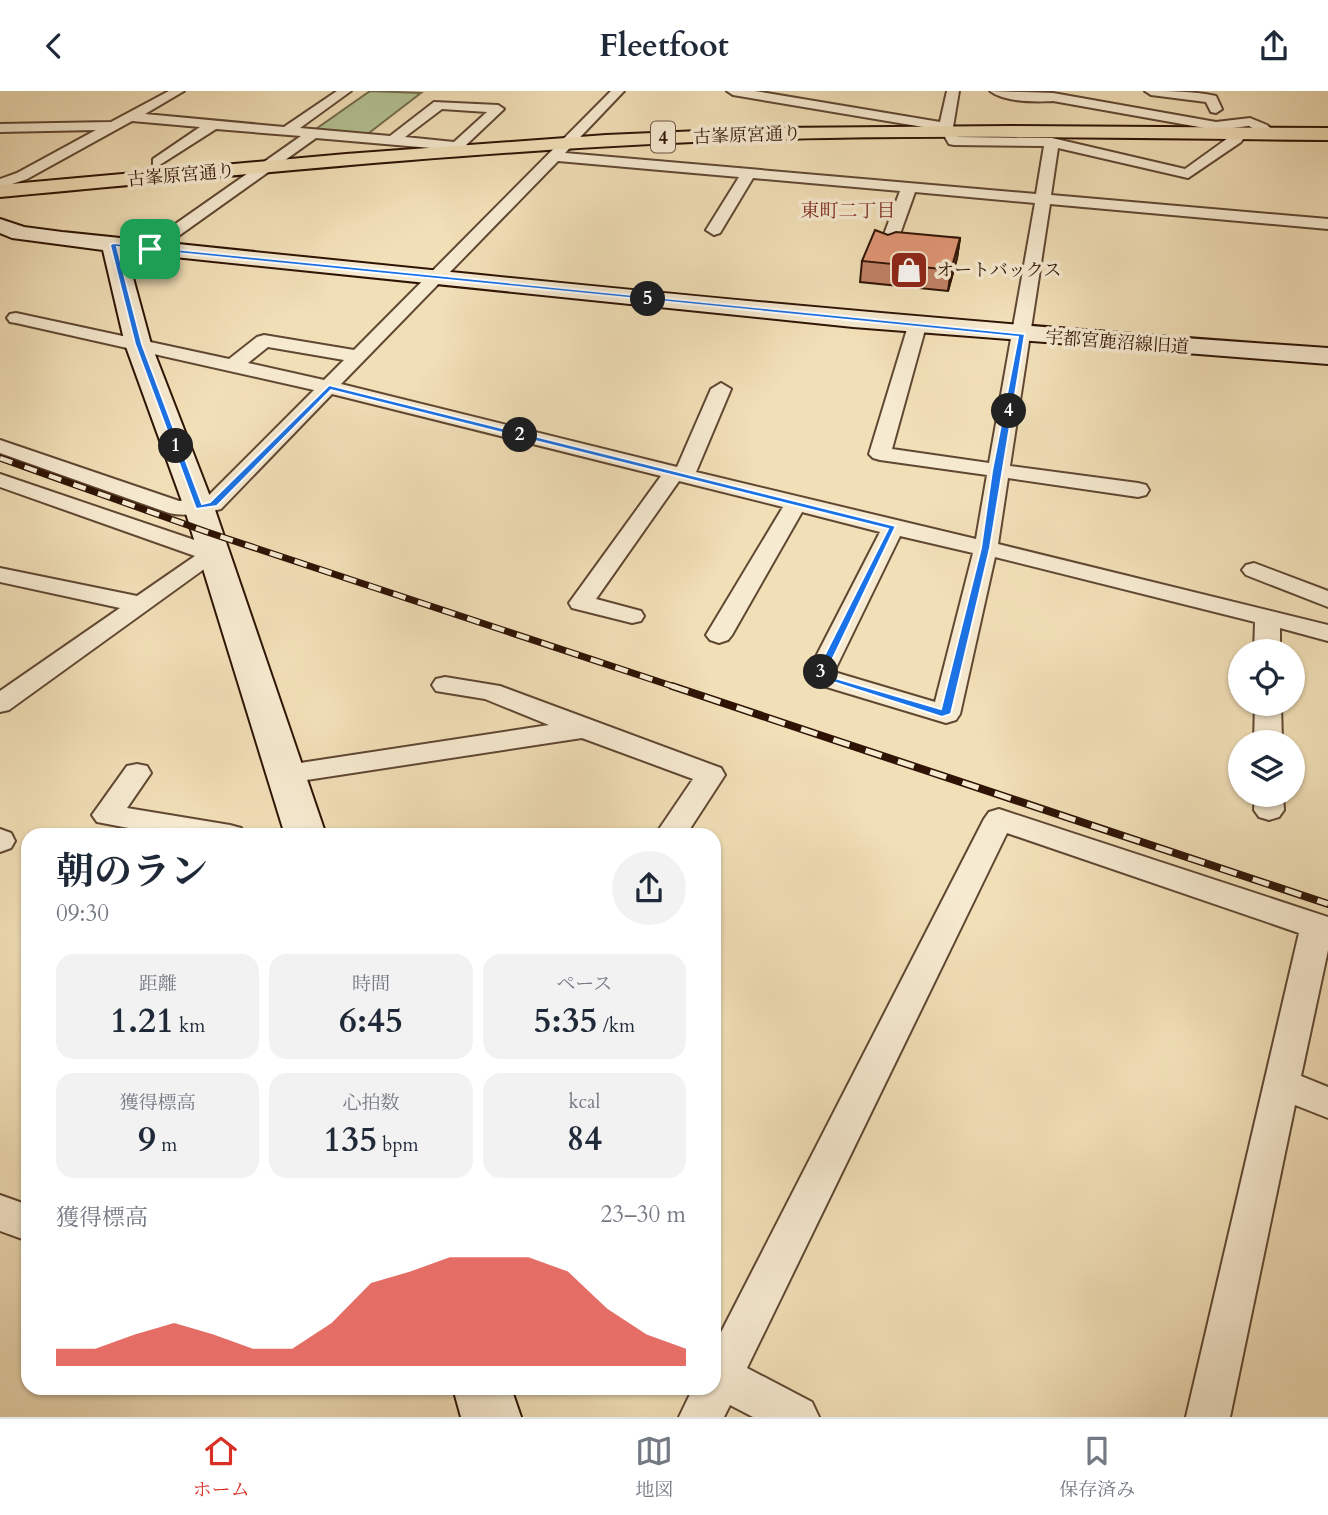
<!DOCTYPE html>
<html lang="ja">
<head>
<meta charset="utf-8">
<style>
	:root { --surface:#fff; --page:#f2f2f3; --text:#1f2937; --muted:#747a83; --line:#e0e1e3; --accent:#d93025 }
	body { margin:0; font-family:Cardo,"Noto Serif JP",serif; background:var(--page); color:var(--text); height:100vh; display:flex; flex-direction:column; font-size:26px; white-space:nowrap }
	* { box-sizing:border-box; margin:0 }
	p { font-size:23px; color:var(--muted) }
	.icon { flex:none; width:38px; height:38px; fill:none; stroke:currentColor; stroke-width:2; stroke-linecap:round; stroke-linejoin:round }
	.map { position:relative; flex:1; overflow:hidden }
	.drawer { position:absolute; left:21px; top:737px; width:700px; height:567px; display:flex; flex-direction:column; background:var(--surface); border-radius:21px; box-shadow:0 2px 5px #0004 }
	.drawer>* { flex:none }
	.controls { position:absolute; left:1228px; top:548px; display:grid; gap:14px }
	.controls a { display:grid; place-items:center; width:77px; height:77px; border-radius:50%; background:var(--surface); box-shadow:0 2px 5px #0004; font-size:35px }
	.pin { position:absolute; display:grid; place-items:center; width:60px; height:60px; color:#fff; margin:-30px; border-radius:14px; box-shadow:0 4px 10px #0006 }
	.km { position:absolute; width:35px; height:35px; margin:-18px; border-radius:50%; background:#222; color:#fff; font-size:19px; line-height:35px; text-align:center }
	.round { display:grid; place-items:center; flex:none; width:74px; height:74px; border-radius:37px; background:var(--page) }
	.headline { display:flex; align-items:center; justify-content:space-between; height:119px; padding:0 35px }
	h1 { font-size:38px; font-weight:700; line-height:52px }
	.metrics { display:grid; grid-template-columns:repeat(3,1fr); gap:10px; height:119px; padding:7px 35px }
	.metrics div { display:grid; align-content:center; border-radius:18px; background:var(--page); text-align:center }
	.metrics b { font-size:35px; font-weight:700 }
	.metrics small { font-size:19px; font-weight:400 }
	.metrics p { font-size:19px }
	.chart { height:196px; padding:14px 35px }
	.chart p { display:flex; justify-content:space-between }
	.chart svg { width:100%; height:126px; margin-top:7px; fill:var(--accent); opacity:.7 }
	header { display:flex; justify-content:space-between; align-items:center; height:91px; padding:0 35px; background:var(--surface); font-size:32px; font-weight:700 }
	.dock { display:flex; justify-content:space-around; align-items:center; height:98px; border-top:2px solid var(--line); background:var(--surface); font-size:19px; color:var(--muted) }
	.dock a { display:grid; justify-items:center; gap:4px }
	.dock .on { color:var(--accent) }
	.map>svg:first-child { display:block }
	.green { fill:#b4c393; stroke:#726c4c; stroke-width:2 }
	.lines { fill:none; stroke-linecap:round; stroke-linejoin:round }
	.street-casing { stroke:#604732; stroke-width:4 }
	.secondary-casing { stroke:#2f1405; stroke-width:4 }
	.primary-casing { stroke:#2f1405; stroke-width:4 }
	.street { fill:#f6ead0; fill-rule:evenodd }
	.secondary { fill:#f6ead0; fill-rule:evenodd }
	.primary { fill:#f1dfb7; fill-rule:evenodd }
	.rail-far1-casing { stroke:#2f1405; stroke-width:7 }
	.rail-casing { stroke:#2f1405; stroke-width:8 }
	.rail-far1 { stroke:#f6ead0; stroke-width:4.5; stroke-dasharray:13; stroke-linecap:butt }
	.rail { stroke:#f6ead0; stroke-width:5; stroke-dasharray:17; stroke-linecap:butt }
	.wall { fill:#c28165; stroke:#2f1405; stroke-width:2 }
	.shaded-wall { fill:#9e6952; stroke:#2f1405; stroke-width:2 }
	.building { fill:#e19675; stroke:#2f1405; stroke-width:2 }
	.route { fill:#1a73e8; stroke:#fff; stroke-width:2; fill-rule:evenodd }
	.labels { text-anchor:middle; stroke-width:7; stroke-linejoin:round; paint-order:stroke }
	.far-street-label { font-size:18px; fill:#2f1405; stroke:#f6ead0 }
	.far-poi-label { font-size:18px; fill:#2f1405; stroke:#f6ead0; text-anchor:start }
	.shield { fill:#f6ead0; stroke:#6b5442; stroke-width:2 }
	.shield-label { font-size:19px; font-weight:bold; fill:#2f1405 }
	.far-neighbourhood-label { font-size:19px; fill:#7a1f14; stroke:#f6ead0 }
</style>
</head>
<body>
<header><svg class="icon" aria-label="back" viewBox="0 0 24 24"><path d="M15 5l-7 7 7 7"/></svg>Fleetfoot<svg class="icon" aria-label="share" viewBox="0 0 24 24"><path d="M12 15V3M7 8l5-5 5 5M5 13v7h14v-7"/></svg></header>
<div class="map">
<svg width="1328" height="1326" viewBox="0 0 1328 1326">
	<rect width="100%" height="100%" fill="#f1dfb7"/>
	<filter id="stains"><feTurbulence type="fractalNoise" baseFrequency=".00286" numOctaves="4"/><feColorMatrix values="0 0 0 0 .2 0 0 0 0 .09 0 0 0 0 .02 0 0 0 .5 -.17"/></filter>
	<radialGradient id="worn" r=".72"><stop offset=".6" stop-color="#630" stop-opacity="0"/><stop offset="1" stop-color="#630" stop-opacity=".3"/></radialGradient>
	<!-- green -->
	<path class="green" d="M370,0L421,2L365,45L313,40Z"/>
	<g class="lines">
		<defs>
			<path id="street" d="M169,0H184L145,23L284,36L337,0H351L300,37L390,45L434,11L498,14L504,18L466,54L473,60L466,64L454,59L316,47L156,161H144L142,158L144,155L301,45L216,38L158,75L153,74V68L200,36L132,30L27,88L0,97V88L17,82L96,39L0,41V33L111,31ZM442,18L487,21L454,51L405,46Z
				M611,0H624L565,62L1036,103L1044,55L954,54L949,53L941,39L733,4L727,0H755L940,31L947,0H959L953,36L958,46L1052,47L1185,78L1228,47L1225,43L1227,40H1237L1243,48L1241,51L1188,87L1058,57L1051,104L1328,128V138L1050,113L1010,375L1138,392L1146,394L1149,399L1146,404L1138,406L1008,387L998,453L1328,534V550L1280,537V560H1254L1255,531L995,466L960,623L956,629L946,632L810,591L806,585L880,441L802,421L732,544L728,549L719,552L710,549L706,544L783,416L679,390L596,508L641,520L644,525L641,530L632,532L572,517L569,512L661,385L332,303L221,418C205,422 185,426 169,422L0,362V349L179,410L206,407L314,299L16,232L10,231L7,227L10,223L16,222L229,268L257,246L264,244L354,259ZM558,70L739,86L706,139L714,144L720,142L753,87L900,100L879,157L887,162L895,157L915,101L1035,112L989,372L892,358L926,235L917,230L908,235L869,363L873,367L880,369L987,384L976,448L696,381L731,298L721,292L711,298L677,376L341,293ZM268,256L344,269L324,289L248,272ZM900,445L973,462L935,611L834,581Z
				M990,0L1053,2L1216,31L1250,27L1267,34L1277,43L1270,47L1249,35L1216,39L1053,10C1035,11 1004,11 990,0Z
				M1145,0C1169,0 1192,0 1216,5L1222,18L1216,22L1211,21L1206,11L1151,4Z
				M0,383L221,458L225,463L9,619L0,621V600L120,517L0,491V477L137,505L195,465L0,396Z
				M1254,472L1328,500V516L1246,484L1242,479L1246,474Z
				M445,586L500,595L721,677L725,684L686,744H655L693,688L582,647L287,692L277,690L273,683L277,676L287,674L549,634L485,608L436,600L432,594L436,588Z
				M1255,612H1281L1282,651H1254Z
				M137,673L147,675L151,682L127,717L230,734L241,737L245,744H165L97,731L92,724L127,675Z
				M1255,704H1283L1284,719L1279,726L1269,729L1259,726L1254,719Z
				M999,718L1328,826V859L1301,985L1328,996V1027L1295,1014L1230,1326H1186L1299,842L1007,742L747,1277L812,1311L819,1326H753L730,1314L724,1326H679L693,1297H714V1255L984,728L989,721Z
				M0,738L11,742L15,750L11,757L0,761Z
				M0,1104L28,1114V1150L0,1140Z"/>
			<path id="secondary" d="M0,128L24,136L62,141C484,185 905,229 1328,257V273L853,236L126,161L151,253L214,416L326,744H285L184,416L125,253L103,159L12,147L0,142Z
				M453,1297H511L521,1326H461Z"/>
			<path id="primary" d="M1010,35L1328,37V49C1116,47 904,42 693,51C461,61 231,85 0,106V94L346,63L606,44L772,37Z"/>
		</defs>
		<!-- street casing -->
		<use href="#street" class="street-casing"/>
		<!-- secondary casing -->
		<use href="#secondary" class="secondary-casing"/>
		<!-- primary casing -->
		<use href="#primary" class="primary-casing"/>
		<!-- street -->
		<use href="#street" class="street"/>
		<!-- secondary -->
		<use href="#secondary" class="secondary"/>
		<!-- primary -->
		<use href="#primary" class="primary"/>
		<defs>
			<path id="rail-far1" d="M0,367L207,441L678,597"/>
			<path id="rail" d="M672,595L1328,813"/>
		</defs>
		<!-- rail-far1 casing -->
		<use href="#rail-far1" class="rail-far1-casing"/>
		<!-- rail casing -->
		<use href="#rail" class="rail-casing"/>
		<!-- rail-far1 -->
		<use href="#rail-far1" class="rail-far1"/>
		<!-- rail -->
		<use href="#rail" class="rail"/>
	</g>
	<!-- wall -->
	<path class="wall" d="M888,144L960,147L957,167L948,200L860,191L862,170Z"/>
	<!-- shaded-wall -->
	<path class="shaded-wall" d="M960,147L957,167L948,200L951,179Z"/>
	<!-- building -->
	<path class="building" d="M875,139L888,144L896,141L960,147L951,179L862,170Z"/>
	<!-- route -->
	<path class="route" d="M113,152L1025,243L990,457L951,623L942,626L814,585L888,438L331,299L217,415L196,418L135,253L110,154ZM117,156L1018,246L992,380L981,457L941,618L825,584L896,435L329,294L210,411L202,413L142,253Z"/>
	<!-- icons -->
	<defs>
		<symbol id="shop-square" viewBox="-11 -11 22 22"><rect x="-9" y="-9" width="18" height="18" rx="4" fill="#8f2418" stroke="#f6ead0"/><path d="M-5-2.5h2.3a2.7 3.5 0 0 1 5.4 0H5L5.5 6h-11ZM-1.5-2.5h3a1.5 2.3 0 0 0-3 0Z" fill="#fff"/></symbol>
	</defs>
	<g fill-rule="evenodd">
		<use href="#shop-square" x="887" y="157" width="44" height="44"/>
	</g>
	<g class="labels">
		<!-- far-street labels -->
		<g class="far-street-label">
			<text transform="translate(747 44) rotate(-2)" y="6">古峯原宮通り</text>
			<text transform="translate(181 84) rotate(-5)" y="6">古峯原宮通り</text>
			<text transform="translate(1117 251) rotate(4)" y="6">宇都宮鹿沼線旧道</text>
		</g>
		<!-- far-poi labels -->
		<g class="far-poi-label">
			<text x="936" y="185">オートバックス</text>
		</g>
		<!-- shield labels -->
		<rect class="shield" x="651" y="30.5" width="24" height="31" rx="5"/>
		<g class="shield-label">
			<text x="663" y="53">4</text>
		</g>
		<!-- far-neighbourhood labels -->
		<g class="far-neighbourhood-label">
			<text x="848" y="126">東町二丁目</text>
		</g>
	</g>
	<rect width="100%" height="100%" filter="url(#stains)"/>
	<rect width="100%" height="100%" fill="url(#worn)"/>
</svg>
<div class="controls">
<a><svg class="icon" aria-label="locate" viewBox="0 0 24 24"><circle cx="12" cy="12" r="6"/><path d="M12 2v4M12 18v4M2 12h4M18 12h4"/></svg></a>
<a><svg class="icon" aria-label="layers" viewBox="0 0 24 24"><path d="M12 4l9 5-9 5-9-5zM3 14l9 5 9-5"/></svg></a>
</div>
<div class="pin" style="left:150px;top:158px;background:#1e9e55"><svg class="icon" aria-label="arrive" viewBox="0 0 24 24"><path d="M6 21V4h12l-3 4 3 4H6"/></svg></div>
<b class="km" style="left:176px;top:355px">1</b>
<b class="km" style="left:520px;top:344px">2</b>
<b class="km" style="left:821px;top:581px">3</b>
<b class="km" style="left:1009px;top:320px">4</b>
<b class="km" style="left:648px;top:208px">5</b>
<section class="drawer">
<div class="headline"><div><h1>朝のラン</h1><p>09:30</p></div><a class="round"><svg class="icon" aria-label="share" viewBox="0 0 24 24"><path d="M12 15V3M7 8l5-5 5 5M5 13v7h14v-7"/></svg></a></div>
<div class="metrics">
<div><p>距離</p><b>1.21<small> km</small></b></div>
<div><p>時間</p><b>6:45</b></div>
<div><p>ペース</p><b>5:35<small> /km</small></b></div>
</div>
<div class="metrics">
<div><p>獲得標高</p><b>9<small> m</small></b></div>
<div><p>心拍数</p><b>135<small> bpm</small></b></div>
<div><p>kcal</p><b>84</b></div>
</div>
<div class="chart"><p><span>獲得標高</span>23–30 m</p>
<svg viewBox="0 0 160 44" preserveAspectRatio="none"><path d="M0 44V38L10 38L20 33L30 29L40 33L50 38L60 38L70 29L80 15L90 11L100 6L110 6L120 6L130 11L140 24L150 33L160 38V44z"/></svg>
</div>
</section>
</div>
<nav class="dock">
<a class="on"><svg class="icon" aria-label="home" viewBox="0 0 24 24"><path d="M3 11l9-7 9 7M6 9v11h12V9"/></svg>ホーム</a>
<a><svg class="icon" aria-label="map" viewBox="0 0 24 24"><path d="M3 6l6-2 6 2 6-2v14l-6 2-6-2-6 2zM9 4v14M15 6v14"/></svg>地図</a>
<a><svg class="icon" aria-label="saved" viewBox="0 0 24 24"><path d="M7 4h10v16l-5-4-5 4z"/></svg>保存済み</a>
</nav>
</body>
</html>
